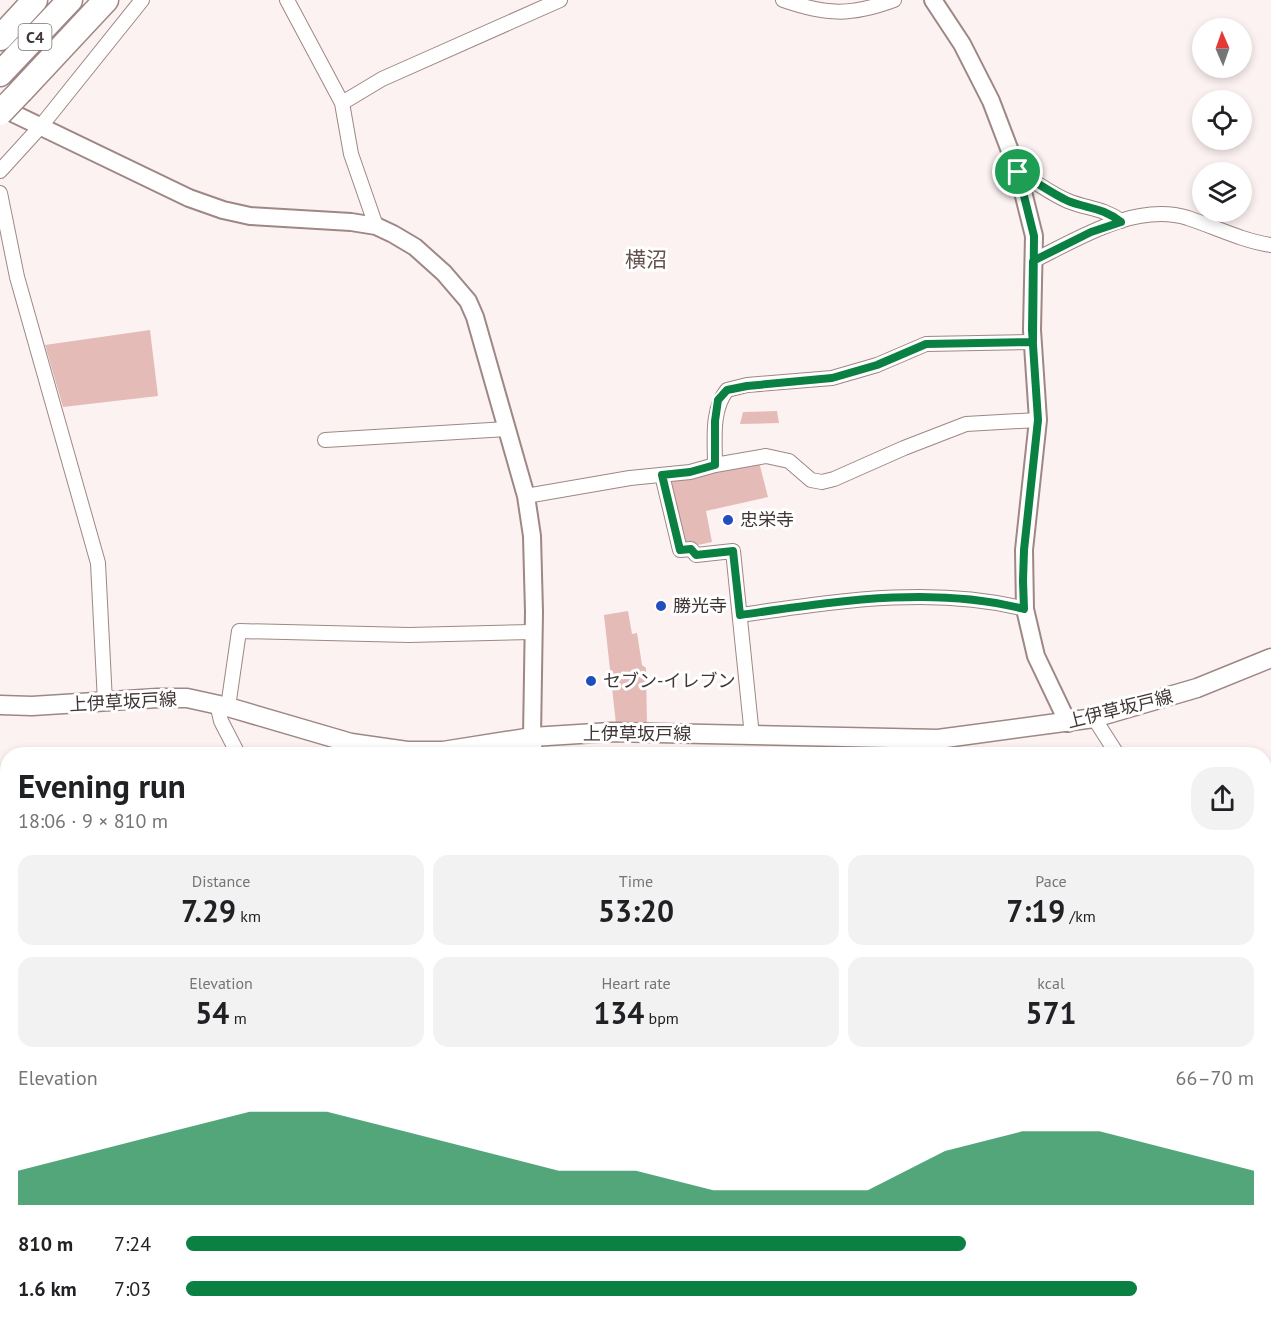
<!DOCTYPE html>
<html lang="en">
<head>
<meta charset="utf-8">
<style>
	:root { --surface:#fff; --page:#f2f2f2; --text:#202124; --muted:#757577; --accent:#0b8043 }
	body { margin:0; font-family:"PT Sans","Noto Sans JP",sans-serif; background:var(--page); color:var(--text); height:100vh; display:flex; flex-direction:column; font-size:22px; white-space:nowrap }
	* { box-sizing:border-box; margin:0 }
	p { font-size:20px; color:var(--muted) }
	.icon { flex:none; width:33px; height:33px; fill:none; stroke:currentColor; stroke-width:2; stroke-linecap:round; stroke-linejoin:round }
	.map { position:relative; flex:1; overflow:hidden }
	.details { position:absolute; left:0px; top:747px; width:1272px; height:578px; display:flex; flex-direction:column; background:var(--surface); border-radius:24px 24px 0 0; box-shadow:0 3px 9px #0003 }
	.details>* { flex:none }
	.needle { width:39px; rotate:358deg }
	.buttons { position:absolute; left:1192px; top:18px; display:grid; gap:12px }
	.buttons a { display:grid; place-items:center; width:60px; height:60px; border-radius:50%; background:var(--surface); box-shadow:0 3px 9px #0003; font-size:30px }
	.pin { position:absolute; display:grid; place-items:center; width:51px; height:51px; color:#fff; margin:-26px; border:3px solid #fff; border-radius:50%; box-shadow:0 2px 6px #0007 }
	.round { display:grid; place-items:center; flex:none; width:63px; height:63px; border-radius:24px; background:var(--page) }
	.head { display:flex; align-items:center; justify-content:space-between; height:102px; padding:0 18px }
	h1 { font-size:33px; font-weight:700; line-height:45px }
	.figures { display:grid; grid-template-columns:repeat(3,1fr); gap:9px; height:102px; padding:6px 18px }
	.figures div { display:grid; align-content:center; border-radius:15px; background:var(--page); text-align:center }
	.figures b { font-size:30px; font-weight:700 }
	.figures small { font-size:16px; font-weight:400 }
	.figures p { font-size:16px }
	.chart { height:168px; padding:12px 18px }
	.chart p { display:flex; justify-content:space-between }
	.chart svg { width:100%; height:108px; margin-top:6px; fill:var(--accent); opacity:.7 }
	ul { padding:0 18px; list-style:none; font-size:20px }
	li { display:grid; grid-template-columns:96px 72px 1fr; align-items:center; height:45px }
	li i { height:15px; border-radius:8px; background:var(--accent) }
	.map>svg:first-child { display:block }
	.green { fill:#e5bbb7 }
	.lines { fill:none; stroke-linecap:round; stroke-linejoin:round }
	.stream { stroke:#848fab; stroke-width:4 }
	.minor-casing { stroke:#9e8784; stroke-width:16 }
	.tertiary-casing { stroke:#9e8784; stroke-width:20 }
	.secondary-casing { stroke:#9e8784; stroke-width:21 }
	.motorway-casing { stroke:#9e8784; stroke-width:27 }
	.minor { stroke:#fff; stroke-width:14 }
	.tertiary { stroke:#fff; stroke-width:16 }
	.secondary { stroke:#fff; stroke-width:18 }
	.motorway { stroke:#fff; stroke-width:24 }
	.motorway-bridge-casing { stroke:#9e8784; stroke-width:27; stroke-linecap:butt }
	.motorway-bridge { stroke:#fff; stroke-width:24 }
	.route-casing { stroke:#fff; stroke-width:12 }
	.route { stroke:#0b8043; stroke-width:8 }
	.poi-dot { fill:#214ebc; stroke:#fff; stroke-width:2 }
	.labels { text-anchor:middle; stroke-width:6; stroke-linejoin:round; paint-order:stroke }
	.shield { fill:#fff; stroke:#7a7372; stroke-width:1.5 }
	.shield-label { font-size:16px; font-weight:bold; fill:#413736 }
	.poi-label { font-size:18px; fill:#413736; stroke:#fff; text-anchor:start }
	.street-label { font-size:18px; fill:#413736; stroke:#fff }
	.quarter-label { font-size:21px; fill:#64504d; stroke:#fff }
</style>
</head>
<body>
<div class="map">
<svg width="1271" height="1324" viewBox="0 0 1271 1324">
	<rect width="100%" height="100%" fill="#fcf2f1"/>
	<!-- green -->
	<path class="green" d="M150,330L158,396L63,407L45,345Z
		M777,411L779,423L740,424L743,412Z
		M759,462L768,497L706,511L712,542L684,548L682,547L670,479Z
		M628,611L632,634L637,633L642,665L646,668L647,724H616L604,615Z"/>
	<g class="lines">
		<!-- stream -->
		<path class="stream" d="M0,1236L5,1238L8,1233
			M1004,1317L1028,1324"/>
		<defs>
			<path id="minor" d="M287,0L342,103L351,154L376,226
				M783,0C826,15 851,16 894,0
				M342,103L382,79L560,0
				M0,171L41,126L142,0
				M1018,172C1035,181 1051,194 1068,201C1088,209 1103,208 1121,221
				M0,193L17,277L98,563L105,702
				M1033,261C1079,238 1136,202 1188,218C1215,227 1243,241 1271,245
				M325,440L507,429
				M715,465C715,440 711,410 727,390L747,385L832,378L877,365L926,344L1033,342
				M662,475L680,550L691,549L696,555L733,551L752,736
				M526,496L630,478L690,472L715,465L766,456L789,461L811,480L822,482L834,479L904,448L966,424L1038,420
				M740,615C833,602 932,585 1025,609
				M217,704L221,721L238,754
				M228,707L239,631L409,635L533,632
				M1094,718L1117,754
				M1264,796L1271,787
				M1264,980L1271,979
				M0,1009L8,1016
				M1264,1213L1271,1212
				M268,1317L270,1324
				M756,1324L759,1317"/>
			<path id="tertiary" d="M933,0L962,44L991,101L1018,172L1034,236L1032,330L1038,420L1024,550L1025,609L1036,656L1068,723
				M0,107L189,198L223,210L250,216L351,222L376,226L393,234L415,247L444,273L468,301L475,317L526,496L532,536L534,612L532,737L534,754
				M0,1196L8,1197
				M1264,1303L1271,1301
				M599,1317L601,1324
				M1103,1317L1171,1321L1205,1317"/>
			<path id="secondary" d="M0,705L32,706L158,698H187L228,707L351,743L407,751H443L532,737L611,732L938,739L1094,718L1197,688L1271,658"/>
			<path id="motorway" d="M0,38L35,0
				M0,74L70,0
				M21,91L106,0"/>
		</defs>
		<!-- minor casing -->
		<use href="#minor" class="minor-casing"/>
		<!-- tertiary casing -->
		<use href="#tertiary" class="tertiary-casing"/>
		<!-- secondary casing -->
		<use href="#secondary" class="secondary-casing"/>
		<!-- motorway casing -->
		<use href="#motorway" class="motorway-casing"/>
		<!-- minor -->
		<use href="#minor" class="minor"/>
		<!-- tertiary -->
		<use href="#tertiary" class="tertiary"/>
		<!-- secondary -->
		<use href="#secondary" class="secondary"/>
		<!-- motorway -->
		<use href="#motorway" class="motorway"/>
		<defs>
			<path id="motorway-bridge" d="M0,113L21,91"/>
		</defs>
		<!-- motorway-bridge casing -->
		<use href="#motorway-bridge" class="motorway-bridge-casing"/>
		<!-- motorway-bridge -->
		<use href="#motorway-bridge" class="motorway-bridge"/>
	</g>
	<g class="lines">
		<defs>
			<path id="route" d="M1018,172L1034,236L1033,342L926,344L877,365L832,378L747,386L727,390L718,400L715,421V465L690,472L662,475L680,550L691,549L696,555L733,551L740,615C833,602 932,585 1024,609L1023,581L1024,550L1038,420L1032,330L1033,261L1091,232L1121,222C1102,207 1089,209 1068,201C1051,193 1035,181 1018,172"/>
		</defs>
		<!-- route casing -->
		<use href="#route" class="route-casing"/>
		<!-- route -->
		<use href="#route" class="route"/>
	</g>
	<!-- markers -->
	<g class="poi-dot">
		<circle cx="728" cy="520" r="6"/>
		<circle cx="661" cy="606" r="6"/>
		<circle cx="591" cy="681" r="6"/>
	</g>
	<g class="labels">
		<!-- shield labels -->
		<rect class="shield" x="18.5" y="24" width="33" height="26" rx="4.5"/>
		<g class="shield-label">
			<text x="35" y="43">C4</text>
		</g>
		<!-- poi labels -->
		<g class="poi-label">
			<text x="740" y="526">忠栄寺</text>
			<text x="673" y="612">勝光寺</text>
			<text x="603" y="687">セブン-イレブン</text>
		</g>
		<!-- street labels -->
		<g class="street-label">
			<text transform="translate(123 702) rotate(-3)" y="6">上伊草坂戸線</text>
			<text transform="translate(1120 709) rotate(-14)" y="6">上伊草坂戸線</text>
			<text x="637" y="740">上伊草坂戸線</text>
		</g>
		<!-- quarter labels -->
		<g class="quarter-label">
			<text x="646" y="267">横沼</text>
		</g>
	</g>
</svg>
<div class="buttons">
<a><svg class="needle" viewBox="-14 -14 28 28"><path d="M0-13l5 13h-10z" fill="#e53935"/><path d="M0 13l5-13h-10z" fill="#757577"/></svg></a>
<a><svg class="icon" aria-label="locate" viewBox="0 0 24 24"><circle cx="12" cy="12" r="6"/><path d="M12 2v4M12 18v4M2 12h4M18 12h4"/></svg></a>
<a><svg class="icon" aria-label="layers" viewBox="0 0 24 24"><path d="M12 4l9 5-9 5-9-5zM3 14l9 5 9-5"/></svg></a>
</div>
<div class="pin" style="left:1018px;top:172px;background:#1e9e55"><svg class="icon" aria-label="arrive" viewBox="0 0 24 24"><path d="M6 21V4h12l-3 4 3 4H6"/></svg></div>
<section class="details">
<div class="head"><div><h1>Evening run</h1><p>18:06 · 9 × 810 m</p></div><a class="round"><svg class="icon" aria-label="share" viewBox="0 0 24 24"><path d="M12 15V3M7 8l5-5 5 5M5 13v7h14v-7"/></svg></a></div>
<div class="figures">
<div><p>Distance</p><b>7.29<small> km</small></b></div>
<div><p>Time</p><b>53:20</b></div>
<div><p>Pace</p><b>7:19<small> /km</small></b></div>
</div>
<div class="figures">
<div><p>Elevation</p><b>54<small> m</small></b></div>
<div><p>Heart rate</p><b>134<small> bpm</small></b></div>
<div><p>kcal</p><b>571</b></div>
</div>
<div class="chart"><p><span>Elevation</span>66–70 m</p>
<svg viewBox="0 0 160 44" preserveAspectRatio="none"><path d="M0 44V30L10 22L20 14L30 6L40 6L50 14L60 22L70 30L80 30L90 38L100 38L110 38L120 22L130 14L140 14L150 22L160 30V44z"/></svg>
</div>
<ul>
<li><b>810 m</b>7:24<i style="width:73%"></i></li>
<li><b>1.6 km</b>7:03<i style="width:89%"></i></li>
</ul>
</section>
</div>
</body>
</html>
